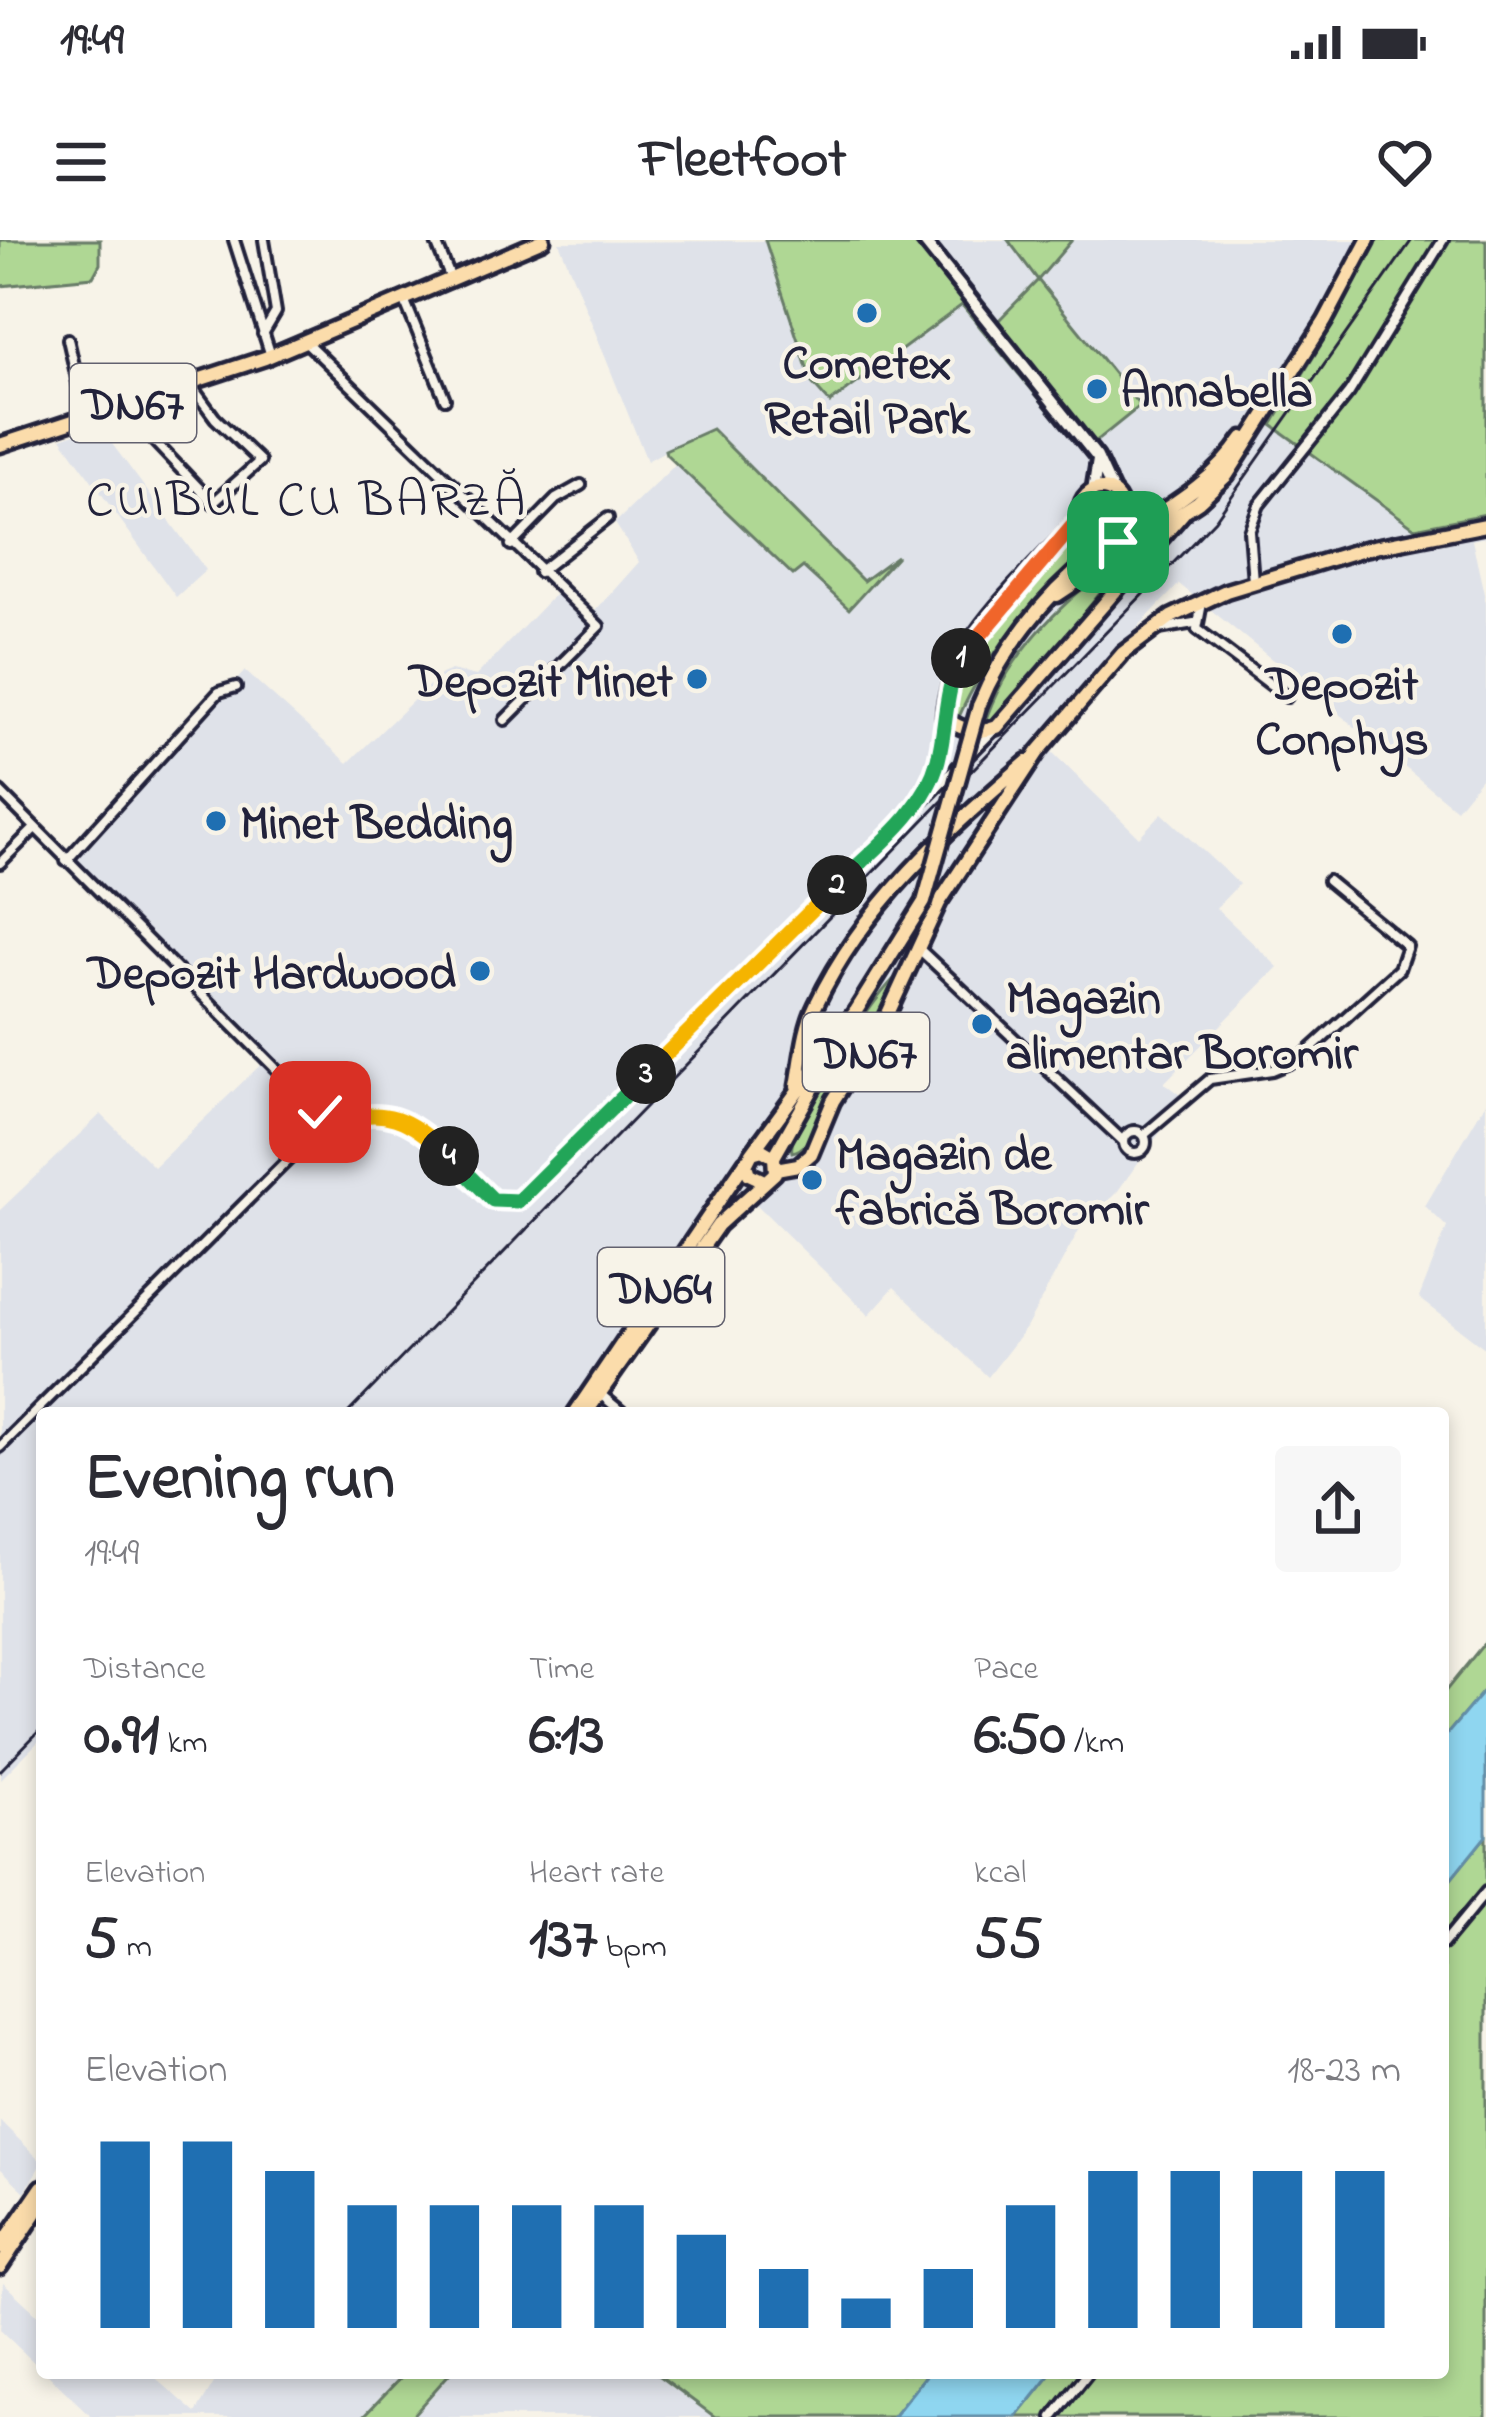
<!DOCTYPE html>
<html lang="en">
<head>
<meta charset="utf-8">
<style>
	:root { --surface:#fff; --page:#f7f7f7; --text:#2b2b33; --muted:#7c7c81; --accent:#1f6fb2 }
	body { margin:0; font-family:"Indie Flower",sans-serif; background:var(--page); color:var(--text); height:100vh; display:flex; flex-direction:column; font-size:45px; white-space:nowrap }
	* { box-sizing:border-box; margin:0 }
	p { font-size:39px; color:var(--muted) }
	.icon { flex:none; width:66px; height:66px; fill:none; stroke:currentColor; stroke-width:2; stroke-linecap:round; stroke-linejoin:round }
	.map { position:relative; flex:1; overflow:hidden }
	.drawer { position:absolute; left:36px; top:1167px; width:1413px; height:972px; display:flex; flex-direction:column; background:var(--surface); border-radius:12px; box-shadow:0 6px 18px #0003 }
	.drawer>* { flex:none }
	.pin { position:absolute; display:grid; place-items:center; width:102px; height:102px; color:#fff; margin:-51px; border-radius:24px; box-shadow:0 6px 18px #0006 }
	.km { position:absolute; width:60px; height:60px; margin:-30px; border-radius:50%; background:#222; color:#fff; font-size:33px; line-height:60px; text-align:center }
	.round { display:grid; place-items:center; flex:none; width:126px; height:126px; border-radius:12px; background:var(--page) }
	.overview { display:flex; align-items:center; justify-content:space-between; height:204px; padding:0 48px }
	h1 { font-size:66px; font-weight:800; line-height:90px }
	.metrics { display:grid; grid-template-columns:repeat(3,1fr); gap:18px; height:204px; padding:12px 48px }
	.metrics div { display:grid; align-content:center }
	.metrics b { font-size:60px; font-weight:800 }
	.metrics small { font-size:33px; font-weight:400 }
	.metrics p { font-size:33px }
	.chart { height:336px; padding:24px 48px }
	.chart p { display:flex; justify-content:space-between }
	.chart svg { width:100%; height:216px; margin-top:12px; stroke:var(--accent); stroke-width:6 }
	.status { display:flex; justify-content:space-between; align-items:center; height:84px; padding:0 60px; background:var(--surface); direction:ltr }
	.status svg { height:33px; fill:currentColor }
	header { display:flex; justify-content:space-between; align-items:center; height:156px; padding:0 48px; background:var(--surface); font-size:54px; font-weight:800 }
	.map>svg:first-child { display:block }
	.built { fill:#dfe2e9 }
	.green { fill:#afd794; stroke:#687c68; stroke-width:3 }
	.water { fill:#8fd6f0; stroke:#638ea8; stroke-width:3 }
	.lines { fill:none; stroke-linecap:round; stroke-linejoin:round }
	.street-casing { stroke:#22223b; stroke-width:16 }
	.secondary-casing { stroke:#22223b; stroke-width:20 }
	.primary-casing { stroke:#22223b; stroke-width:21 }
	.street { stroke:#f7f3e8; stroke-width:8 }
	.secondary { stroke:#f7f3e8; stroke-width:10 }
	.primary { stroke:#fbdcab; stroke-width:12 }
	.rail { stroke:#22223b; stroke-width:3 }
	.primary-bridge-casing { stroke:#22223b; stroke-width:21; stroke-linecap:butt }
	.primary-bridge { stroke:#fbdcab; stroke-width:12 }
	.split-1-casing { stroke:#fff; stroke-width:24 }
	.split-2-casing { stroke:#fff; stroke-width:24 }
	.split-3-casing { stroke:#fff; stroke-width:24 }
	.split-4-casing { stroke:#fff; stroke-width:24 }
	.split-5-casing { stroke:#fff; stroke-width:24 }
	.split-1 { stroke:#f0652b; stroke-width:15 }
	.split-2 { stroke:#22a559; stroke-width:15 }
	.split-3 { stroke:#f5b400; stroke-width:15 }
	.split-4 { stroke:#22a559; stroke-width:15 }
	.split-5 { stroke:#f5b400; stroke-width:15 }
	.poi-dot { fill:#1f6fb2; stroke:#f7f3e8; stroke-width:4.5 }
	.labels { text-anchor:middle; stroke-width:9; stroke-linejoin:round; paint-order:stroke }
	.shield { fill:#f7f3e8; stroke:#62616f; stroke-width:3 }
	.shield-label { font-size:45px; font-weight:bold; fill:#22223b }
	.poi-label { font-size:48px; font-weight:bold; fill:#22223b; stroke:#f7f3e8; text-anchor:start }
	.neighbourhood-label { font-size:51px; letter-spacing:3px; fill:#22223b; stroke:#f7f3e8 }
</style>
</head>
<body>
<div class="status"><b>19:49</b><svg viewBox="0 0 49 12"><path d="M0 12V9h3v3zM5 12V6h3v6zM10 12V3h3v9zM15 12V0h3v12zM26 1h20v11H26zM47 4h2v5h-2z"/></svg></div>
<header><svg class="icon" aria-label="menu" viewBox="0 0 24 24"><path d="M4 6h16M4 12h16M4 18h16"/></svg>Fleetfoot<svg class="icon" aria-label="heart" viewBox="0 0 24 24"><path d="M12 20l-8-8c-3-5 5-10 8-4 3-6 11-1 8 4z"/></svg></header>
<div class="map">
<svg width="1486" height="2177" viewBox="0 0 1486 2177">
	<rect width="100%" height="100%" fill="#f7f3e8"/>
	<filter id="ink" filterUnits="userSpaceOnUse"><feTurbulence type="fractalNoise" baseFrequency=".00833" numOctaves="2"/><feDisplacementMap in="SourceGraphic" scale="24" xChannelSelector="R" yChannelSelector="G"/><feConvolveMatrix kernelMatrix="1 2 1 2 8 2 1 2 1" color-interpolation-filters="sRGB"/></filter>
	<g filter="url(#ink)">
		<!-- built -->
		<path class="built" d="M922,0L963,64L1139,166L1038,40L997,82L928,0H1008L1038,39L1072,0H1375L1337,78L1273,184L1415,288L1486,274V297L1472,300L1486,363V532L1456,569L1179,344L1115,411L1119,425L1051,511L1139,597L1162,573L1239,644L1216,668L1278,727L1164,843L1192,864L1161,891L1117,952L1079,990L1026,1088L988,1137L894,1047L869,1075L756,964L721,942L587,1138L626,1173H42V1498L0,1540V970L101,874L154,927L272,814L71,619L245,431L348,523L441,434L451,430L476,436L555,354L587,380L639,322L615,283L678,222L792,335L803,326L849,369L890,322L864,341L665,211L647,221L559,2Z
			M98,185L206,330L176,357L61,198Z
			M1486,862V1109L1419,1058L1447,987L1425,966Z
			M0,1881L42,1922L25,1952L0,1928Z
			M3,2043L42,2079V2130L0,2090Z
			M46,2133H150L196,2173L220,2133H405L363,2177H92Z
			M450,2133H656L715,2177H411Z"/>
		<!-- green -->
		<path class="green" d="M0,0H100V24L93,37L0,46Z
			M765,0H928L997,82L1038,40L1008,0H1072L1038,40L1140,166L1083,212L962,65L830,163L812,143Z
			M1375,0H1486V274L1415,288L1272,185L1337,78Z
			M712,189L863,341L897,316L849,369L803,327L793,335L666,214L665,210Z
			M1076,291L1088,293L1089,306C1035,361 989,408 958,479L952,477C940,435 1042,320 1076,291Z
			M1100,334L1109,342L1002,476L984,485C1004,422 1049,375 1100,334Z
			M895,738C879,790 836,826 817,877C811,892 809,909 792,912C786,887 873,758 895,738Z
			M1486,1401V1448L1443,1499V1454Z
			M1486,1596V2177H1017L1052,2133H1443V1649Z
			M405,2133H450L411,2177H363Z
			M656,2133H928L893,2177H715Z"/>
		<!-- water -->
		<path class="water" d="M1486,1448V1596L1443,1649V1499Z
			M928,2133H1052L1017,2177H893Z"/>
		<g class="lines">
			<defs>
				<path id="street" d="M234,0L271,116
					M435,0L451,39
					M404,59L445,159
					M263,94L276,72L264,0
					M68,99L86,178
					M306,102L599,386L505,480
					M129,164L138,184L213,263L260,221L215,178L190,144
					M511,305L556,259L581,245
					M539,332L608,278
					M1253,341L1249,291L1259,265L1349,153L1443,0
					M1202,363L1197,389L1287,457
					M1153,390L1194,383
					M0,552L331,884
					M924,560L994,490
					M66,621L219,452L236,447
					M0,623L34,589
					M917,707L1123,901
					M1124 902a11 11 0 1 1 22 0a11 11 0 1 1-22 0Z
					M1144,895L1210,839L1272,830L1301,818L1399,729L1407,706L1328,641
					M599,1153L623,1173
					M0,1207L301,907C386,829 432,901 493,960L518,961L919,565L936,527L944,478
					M1443,1704L1486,1652
					M1053,2177L1088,2133"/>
				<path id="secondary" d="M923,0L1097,217L1114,254
					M1093,251L1098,220"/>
				<path id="primary" d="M0,205L265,118L543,0
					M1081 269a20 20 0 1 1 40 0a20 20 0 1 1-40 0Z
					M1082,275C1035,333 948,397 944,477C961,490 977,495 997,487L1185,271
					M1057,355L1198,262L1227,235L1325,81L1368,0
					M979,466C1001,411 1044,356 1091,319C1144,278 1205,255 1243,198
					M797,846C802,820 804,789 816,765C864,664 946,592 1028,521
					M752,913L856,771
					M774,917L856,772
					M776,929L798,925L811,914L833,861L886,778L939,663L1038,512L1123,413L1171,377L1226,351L1364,309L1486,285
					M575,1173L746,921
					M586,1173L718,985L775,933L774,917L762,910L752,913L746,925L749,934L762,940
					M0,2008L42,1947
					M0,2027L42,1964"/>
			</defs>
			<!-- street casing -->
			<use href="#street" class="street-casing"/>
			<!-- secondary casing -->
			<use href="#secondary" class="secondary-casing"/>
			<!-- primary casing -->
			<use href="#primary" class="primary-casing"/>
			<!-- street -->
			<use href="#street" class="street"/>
			<!-- secondary -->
			<use href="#secondary" class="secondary"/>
			<!-- primary -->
			<use href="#primary" class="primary"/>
			<!-- rail -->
			<path class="rail" d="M348,1173L1215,280L1412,0
				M0,1531L42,1488"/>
			<defs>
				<path id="primary-bridge" d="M856,771L924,662L979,466"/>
			</defs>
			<!-- primary-bridge casing -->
			<use href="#primary-bridge" class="primary-bridge-casing"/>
			<!-- primary-bridge -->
			<use href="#primary-bridge" class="primary-bridge"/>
		</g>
	</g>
	<g class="lines" filter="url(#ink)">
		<defs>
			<path id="split-1" d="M961,418L1082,275L1095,288L1091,319L1118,302"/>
			<path id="split-2" d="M837,645C876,607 924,573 938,520C947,484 944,451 961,418"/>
			<path id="split-3" d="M646,834L837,645"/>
			<path id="split-4" d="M449,916L493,960L518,961L646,834"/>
			<path id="split-5" d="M320,872L331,884C383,864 411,878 449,916"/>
		</defs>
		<!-- split-1 casing -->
		<use href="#split-1" class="split-1-casing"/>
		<!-- split-2 casing -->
		<use href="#split-2" class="split-2-casing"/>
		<!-- split-3 casing -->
		<use href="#split-3" class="split-3-casing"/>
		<!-- split-4 casing -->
		<use href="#split-4" class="split-4-casing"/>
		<!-- split-5 casing -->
		<use href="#split-5" class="split-5-casing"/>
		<!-- split-1 -->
		<use href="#split-1" class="split-1"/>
		<!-- split-2 -->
		<use href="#split-2" class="split-2"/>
		<!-- split-3 -->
		<use href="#split-3" class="split-3"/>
		<!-- split-4 -->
		<use href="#split-4" class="split-4"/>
		<!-- split-5 -->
		<use href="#split-5" class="split-5"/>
	</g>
	<!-- markers -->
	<g class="poi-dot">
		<circle cx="867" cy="73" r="12"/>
		<circle cx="1097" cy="149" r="12"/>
		<circle cx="1342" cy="394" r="12"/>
		<circle cx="697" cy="439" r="12"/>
		<circle cx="216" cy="581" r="12"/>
		<circle cx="480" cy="731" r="12"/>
		<circle cx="982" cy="784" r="12"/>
		<circle cx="812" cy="940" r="12"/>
	</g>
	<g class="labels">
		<!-- shield labels -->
		<g class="shield">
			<rect x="70" y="124" width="126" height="78" rx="9"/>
			<rect x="803" y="773" width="126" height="78" rx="9"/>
			<rect x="598" y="1008" width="126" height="78" rx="9"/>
		</g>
		<g class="shield-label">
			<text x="133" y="179">DN67</text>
			<text x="866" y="828">DN67</text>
			<text x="661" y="1063">DN64</text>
		</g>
		<!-- poi labels -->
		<g class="poi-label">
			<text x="867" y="138" text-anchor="middle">Cometex<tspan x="867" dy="55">Retail Park</tspan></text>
			<text x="1121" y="166">Annabella</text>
			<text x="673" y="456" text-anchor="end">Depozit Minet</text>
			<text x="1342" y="459" text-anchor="middle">Depozit<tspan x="1342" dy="55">Conphys</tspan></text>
			<text x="240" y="598">Minet Bedding</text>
			<text x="456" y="748" text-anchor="end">Depozit Hardwood</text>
			<text x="1006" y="773">Magazin<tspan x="1006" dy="55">alimentar Boromir</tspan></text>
			<text x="836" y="929">Magazin de<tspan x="836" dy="55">fabrică Boromir</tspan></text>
		</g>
		<!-- neighbourhood labels -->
		<g class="neighbourhood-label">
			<text x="307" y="275">CUIBUL CU BARZĂ</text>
		</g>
	</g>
</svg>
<div class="pin" style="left:1118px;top:302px;background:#1e9e55"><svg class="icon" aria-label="arrive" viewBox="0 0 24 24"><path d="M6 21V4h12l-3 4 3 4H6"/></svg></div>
<div class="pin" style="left:320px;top:872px;background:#d93025"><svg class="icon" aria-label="check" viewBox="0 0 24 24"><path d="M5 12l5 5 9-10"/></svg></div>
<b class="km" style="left:961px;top:418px">1</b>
<b class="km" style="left:837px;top:645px">2</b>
<b class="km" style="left:646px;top:834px">3</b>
<b class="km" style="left:449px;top:916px">4</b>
<section class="drawer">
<div class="overview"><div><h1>Evening run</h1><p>19:49</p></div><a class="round"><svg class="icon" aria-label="share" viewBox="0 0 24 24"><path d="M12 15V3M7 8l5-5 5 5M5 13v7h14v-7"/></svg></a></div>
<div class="metrics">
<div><p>Distance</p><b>0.91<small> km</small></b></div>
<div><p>Time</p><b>6:13</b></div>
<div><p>Pace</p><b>6:50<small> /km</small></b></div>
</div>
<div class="metrics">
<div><p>Elevation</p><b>5<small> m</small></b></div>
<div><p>Heart rate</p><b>137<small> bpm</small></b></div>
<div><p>kcal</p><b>55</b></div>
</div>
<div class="chart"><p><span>Elevation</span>18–23 m</p>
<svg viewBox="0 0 160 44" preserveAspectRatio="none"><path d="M5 44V6M15 44V6M25 44V12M35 44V19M45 44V19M55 44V19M65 44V19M75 44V25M85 44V32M95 44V38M105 44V32M115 44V19M125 44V12M135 44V12M145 44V12M155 44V12"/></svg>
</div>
</section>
</div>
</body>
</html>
